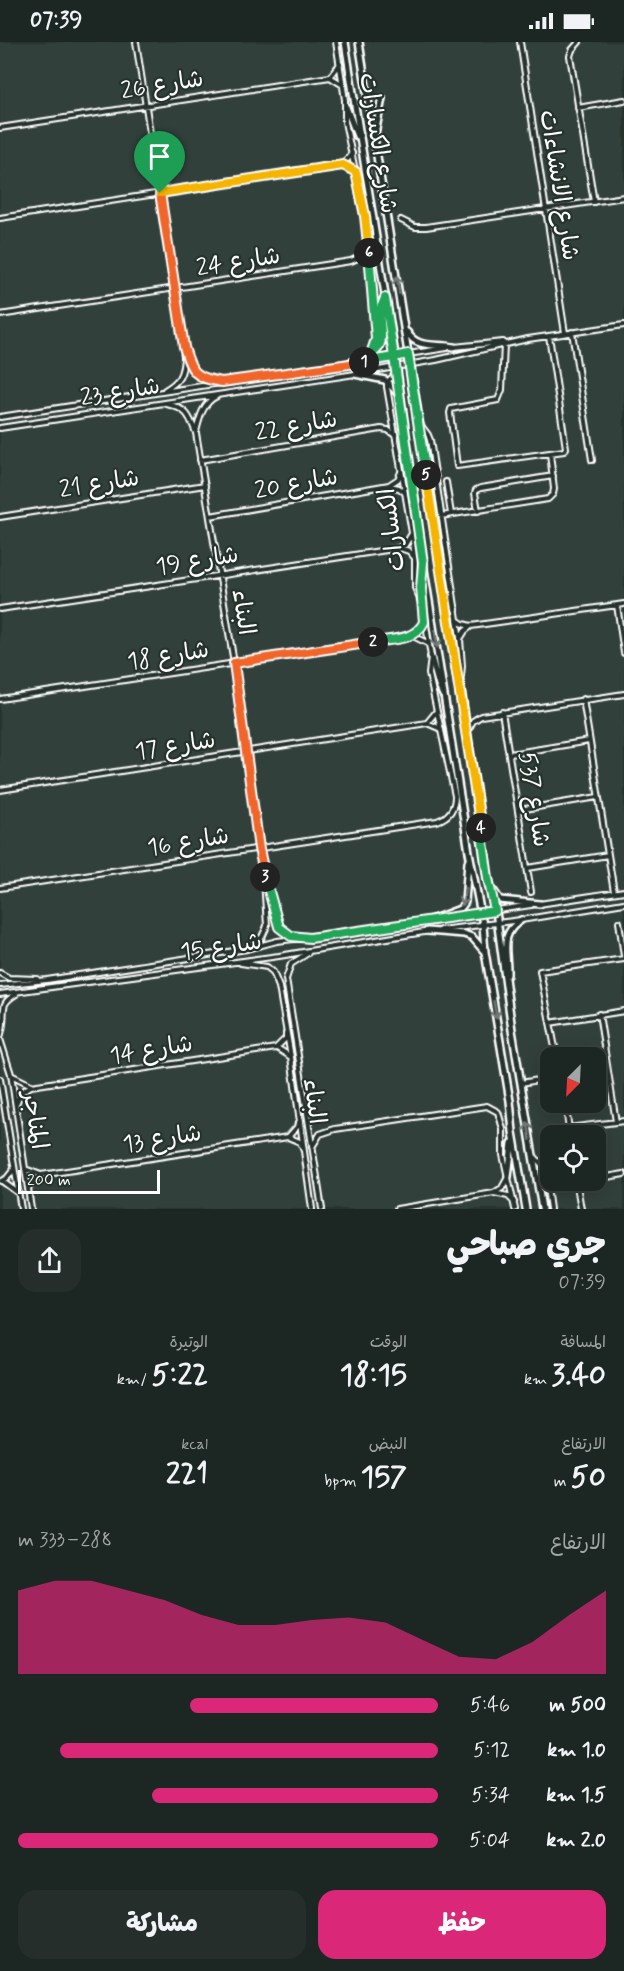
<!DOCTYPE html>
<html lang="ar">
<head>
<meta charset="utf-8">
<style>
	:root { --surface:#1c2622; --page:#252e2a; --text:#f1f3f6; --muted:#a0a5a5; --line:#3a4340; --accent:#db2777 }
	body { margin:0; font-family:Mynerve,"Playpen Sans Arabic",sans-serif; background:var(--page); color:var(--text); direction:rtl; height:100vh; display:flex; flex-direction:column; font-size:22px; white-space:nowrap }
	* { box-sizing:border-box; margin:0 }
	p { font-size:20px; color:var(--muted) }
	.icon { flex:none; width:33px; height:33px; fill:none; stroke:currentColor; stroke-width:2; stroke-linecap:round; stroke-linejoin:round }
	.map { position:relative; height:1167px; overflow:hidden; direction:ltr }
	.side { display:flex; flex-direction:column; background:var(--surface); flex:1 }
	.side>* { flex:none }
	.needle { width:39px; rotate:204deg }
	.fabs { position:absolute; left:540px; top:1005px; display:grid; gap:12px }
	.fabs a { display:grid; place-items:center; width:66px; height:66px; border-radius:12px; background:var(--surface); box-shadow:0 3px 15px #0003,0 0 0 2px var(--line); font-size:30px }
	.scale { position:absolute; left:18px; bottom:15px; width:142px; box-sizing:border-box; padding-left:6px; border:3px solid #fff; border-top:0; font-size:16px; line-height:21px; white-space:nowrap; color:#fff; -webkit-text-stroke:4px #26332d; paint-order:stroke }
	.pin { position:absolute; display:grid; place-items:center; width:51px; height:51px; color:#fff; margin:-62px -26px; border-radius:50% 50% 50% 0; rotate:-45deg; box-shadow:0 0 6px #0007 }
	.pin .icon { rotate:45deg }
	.km { position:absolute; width:30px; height:30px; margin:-15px; border-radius:50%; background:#222; color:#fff; font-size:16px; line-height:30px; text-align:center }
	.round { display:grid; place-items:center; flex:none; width:63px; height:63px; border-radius:18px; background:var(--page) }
	.summary { display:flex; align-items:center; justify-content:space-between; height:102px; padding:0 18px }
	h1 { font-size:33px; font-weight:800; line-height:45px }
	.stats { display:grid; grid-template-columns:repeat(3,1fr); gap:9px; height:102px; padding:6px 18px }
	.stats div { display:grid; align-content:center }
	.stats b { font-size:30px; font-weight:800 }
	.stats small { font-size:16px; font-weight:400 }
	.stats p { font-size:16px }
	.chart { height:168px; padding:12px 18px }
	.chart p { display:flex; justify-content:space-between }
	.chart svg { width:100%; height:108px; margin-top:6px; fill:var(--accent); opacity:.7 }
	.button { display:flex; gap:12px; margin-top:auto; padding:12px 18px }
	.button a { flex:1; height:69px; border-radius:18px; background:var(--accent); color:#fff; font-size:24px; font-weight:800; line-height:69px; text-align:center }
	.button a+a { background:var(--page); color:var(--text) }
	ul { padding:0 18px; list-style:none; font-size:20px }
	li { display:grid; grid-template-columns:96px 72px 1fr; align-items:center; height:45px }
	li i { height:15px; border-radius:8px; background:var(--accent) }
	.status { display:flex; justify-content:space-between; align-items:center; height:42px; padding:0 30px; background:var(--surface); direction:ltr }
	.status svg { height:16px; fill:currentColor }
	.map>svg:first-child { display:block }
	.built { fill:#333f3a; fill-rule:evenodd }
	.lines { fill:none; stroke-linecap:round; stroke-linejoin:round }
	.minor-casing { stroke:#fff; stroke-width:8 }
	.tertiary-casing { stroke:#fff; stroke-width:10 }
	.minor { stroke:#26332d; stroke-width:4 }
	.tertiary { stroke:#26332d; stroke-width:5 }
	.oneway { stroke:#727a76 }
	.split-1-casing { stroke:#fff; stroke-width:12 }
	.split-2-casing { stroke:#fff; stroke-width:12 }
	.split-3-casing { stroke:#fff; stroke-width:12 }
	.split-4-casing { stroke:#fff; stroke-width:12 }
	.split-5-casing { stroke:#fff; stroke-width:12 }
	.split-6-casing { stroke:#fff; stroke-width:12 }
	.split-7-casing { stroke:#fff; stroke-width:12 }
	.split-1 { stroke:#f0652b; stroke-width:8 }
	.split-2 { stroke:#22a559; stroke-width:8 }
	.split-3 { stroke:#f0652b; stroke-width:8 }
	.split-4 { stroke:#22a559; stroke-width:8 }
	.split-5 { stroke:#f5b400; stroke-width:8 }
	.split-6 { stroke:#22a559; stroke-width:8 }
	.split-7 { stroke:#f5b400; stroke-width:8 }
	.labels { text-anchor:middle; stroke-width:4.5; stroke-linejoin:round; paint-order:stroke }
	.street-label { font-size:24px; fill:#fff; stroke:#26332d }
</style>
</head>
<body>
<div class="status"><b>07:39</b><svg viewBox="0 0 49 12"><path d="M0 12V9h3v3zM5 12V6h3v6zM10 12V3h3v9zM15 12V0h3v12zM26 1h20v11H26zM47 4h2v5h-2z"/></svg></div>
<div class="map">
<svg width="624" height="1167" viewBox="0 0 624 1167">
	<rect width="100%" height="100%" fill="#26332d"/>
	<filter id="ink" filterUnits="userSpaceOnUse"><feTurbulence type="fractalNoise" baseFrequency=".0167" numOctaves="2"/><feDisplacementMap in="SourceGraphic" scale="12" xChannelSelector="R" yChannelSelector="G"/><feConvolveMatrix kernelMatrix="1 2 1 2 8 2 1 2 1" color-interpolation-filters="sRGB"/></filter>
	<g filter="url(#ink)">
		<!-- built -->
		<path class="built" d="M0,0H624V1167H0ZM550,1016H596V1060H550ZM550,1094H596V1138H550Z"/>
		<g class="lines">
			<defs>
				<path id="minor" d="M136,0L174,247C179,269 191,315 179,336C176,341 170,345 165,348
					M336,0L345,58V80L369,196L376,297L372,310
					M520,0L565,291
					M579,0L572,8L570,14L594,160
					M330,35L340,22
					M578,66L624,58
					M0,86L330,35L343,43
					M343,123L352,111
					M0,176L343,123L356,130
					M401,178L415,185H426L624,155
					M0,273L351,219L362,214L368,205
					M572,290L592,418
					M504,302L502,348L498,358L451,367L450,371L457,424L564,409L566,406L549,294
					M454,305L503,300
					M185,309C191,330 196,336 218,340
					M167,362C187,367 189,373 196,391L234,621L263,827L279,885L291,894L299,895
					M0,375L447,306
					M419,381L428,393L430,398L460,597L462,624L461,634
					M0,386L355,332L436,318L528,297L624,283
					M196,390C199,377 203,360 217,354
					M200,418L381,387L388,388L396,394
					M446,440L451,472
					M390,444L399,446L404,450
					M478,469L475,451L476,448L481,446L553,434
					M210,474L389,443L398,437L401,430
					M441,474L548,457L553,452L554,447L550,411
					M0,475L205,443
					M400,505L405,503L411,493
					M617,563L624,611
					M0,567L400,506L409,509L414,515
					M457,578L463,582L471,584L624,562
					M414,593L424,581
					M460,597L465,589L470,585
					M0,657L413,594L427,601
					M583,657L614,850
					M502,670L531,850
					M427,681L436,670
					M468,688L473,679L481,674L624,652
					M510,712L589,699
					M0,748L427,681L441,687
					M519,768L598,755
					M528,826L608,813
					M0,846L437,779C449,775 455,766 455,754L429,632L431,615L423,564L415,546V517L412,491L387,345V340L396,332
					M539,862L624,849
					M619,880L624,914
					M440,888L521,878L624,861
					M249,906L262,895L267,884L264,837
					M308,911L291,922L286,937L322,1167
					M241,921L267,925L273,930L279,945L291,1015L312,1167
					M0,931L9,936L37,937
					M0,943L47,938L247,907L277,899L352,890L531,863
					M0,952L279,914L430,889
					M599,972L616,1080
					M550,981L624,969
					M0,996C1,991 3,986 3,981C5,965 0,962 16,952
					M0,997L11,1032L31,1167
					M277,1006L291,1015
					M557,1016L540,929L624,917
					M11,1033L31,1043
					M0,1037L21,1167
					M521,1041L550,1036
					M565,1060L570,1094
					M16,1062L21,1050L31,1044L276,1006L286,996V991
					M568,1086L624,1079
					M288,1095L297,1085L298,1081
					M312,1105L320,1092L335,1087L487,1064L498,1070L503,1087V1113L515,1167
					M533,1113L544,1125L550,1167
					M25,1127L41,1133L288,1095L300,1100L304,1109
					M596,1137L624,1132
					M576,1138L581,1167
					M1,1139L7,1136L14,1127
					M2,1139L18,1151
					M577,1140L586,1138
					M28,1146L41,1134
					M494,1151L502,1146L508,1135
					M397,1167L494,1151L508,1154L514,1160"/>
				<path id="tertiary" d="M345,0L393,303L423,521L469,810L483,883L485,910L510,1059L513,1090L526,1167
					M359,0L460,641L488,836L495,862L512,988L542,1167
					M346,65L357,94
					M375,92L382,56
					M407,290C417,308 437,301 454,305
					M347,322L371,312L379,305L382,294L380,270L385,258
					M355,332L385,338L398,351
					M422,525L421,533L423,564
					M447,552L455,567
					M431,615L439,644L443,653
					M493,848L500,858L540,862
					M431,878L460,867L465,860L468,820
					M427,889L464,892L472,895L485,910
					M507,933C508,910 498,893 521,878
					M508,1135L512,1101"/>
			</defs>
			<!-- minor casing -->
			<use href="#minor" class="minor-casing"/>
			<!-- tertiary casing -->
			<use href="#tertiary" class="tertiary-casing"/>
			<!-- minor -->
			<use href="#minor" class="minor"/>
			<!-- tertiary -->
			<use href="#tertiary" class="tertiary"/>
		</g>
		<!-- one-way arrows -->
		<defs><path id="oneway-shaft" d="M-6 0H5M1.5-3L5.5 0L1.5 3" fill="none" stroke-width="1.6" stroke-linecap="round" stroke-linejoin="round" transform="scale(1.5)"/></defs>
		<g class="oneway">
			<use href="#oneway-shaft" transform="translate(398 243) rotate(-99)"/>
			<use href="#oneway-shaft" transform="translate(436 597) rotate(81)"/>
			<use href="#oneway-shaft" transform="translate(464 855) rotate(103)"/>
			<use href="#oneway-shaft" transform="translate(495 968) rotate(81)"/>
			<use href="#oneway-shaft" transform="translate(529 1089) rotate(-99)"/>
		</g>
	</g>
	<g class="lines" filter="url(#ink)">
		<defs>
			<path id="split-1" d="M160,151L184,305C191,330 195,336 222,340L364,320"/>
			<path id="split-2" d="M364,320L394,315L423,521L421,546L424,580C415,599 392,597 373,600"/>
			<path id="split-3" d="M265,835L259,807L234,621L373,600"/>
			<path id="split-4" d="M265,835L279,885L291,894L310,896L495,869L488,836L481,786"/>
			<path id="split-5" d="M426,433L481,786"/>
			<path id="split-6" d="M369,211L376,297L371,312C388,302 378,286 380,270C380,266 384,260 385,256L394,315L408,312L426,433"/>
			<path id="split-7" d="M160,151L343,123L356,130L365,174L369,211"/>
		</defs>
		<!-- split-1 casing -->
		<use href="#split-1" class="split-1-casing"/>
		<!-- split-2 casing -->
		<use href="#split-2" class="split-2-casing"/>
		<!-- split-3 casing -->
		<use href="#split-3" class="split-3-casing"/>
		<!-- split-4 casing -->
		<use href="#split-4" class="split-4-casing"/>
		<!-- split-5 casing -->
		<use href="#split-5" class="split-5-casing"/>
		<!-- split-6 casing -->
		<use href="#split-6" class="split-6-casing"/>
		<!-- split-7 casing -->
		<use href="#split-7" class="split-7-casing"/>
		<!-- split-1 -->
		<use href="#split-1" class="split-1"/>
		<!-- split-2 -->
		<use href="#split-2" class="split-2"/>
		<!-- split-3 -->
		<use href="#split-3" class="split-3"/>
		<!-- split-4 -->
		<use href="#split-4" class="split-4"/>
		<!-- split-5 -->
		<use href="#split-5" class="split-5"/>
		<!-- split-6 -->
		<use href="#split-6" class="split-6"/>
		<!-- split-7 -->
		<use href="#split-7" class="split-7"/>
	</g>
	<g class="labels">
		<!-- street labels -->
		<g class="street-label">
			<text transform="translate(162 42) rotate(-9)" y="8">شارع 26</text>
			<text transform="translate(379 101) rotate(81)" y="8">شارع الكسارات</text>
			<text transform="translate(560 143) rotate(81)" y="8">شارع الانشاءات</text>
			<text transform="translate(238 219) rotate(-9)" y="8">شارع 24</text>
			<text transform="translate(120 349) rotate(-9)" y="8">شارع 23</text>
			<text transform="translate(296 383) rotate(-10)" y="8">شارع 22</text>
			<text transform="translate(99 441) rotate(-9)" y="8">شارع 21</text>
			<text transform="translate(296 441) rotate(-10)" y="8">شارع 20</text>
			<text transform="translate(391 488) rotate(-97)" y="8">الكسارات</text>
			<text transform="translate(197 518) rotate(-9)" y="8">شارع 19</text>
			<text transform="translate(244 570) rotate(81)" y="8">البناء</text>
			<text transform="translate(168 613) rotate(-9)" y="8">شارع 18</text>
			<text transform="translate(175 703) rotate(-9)" y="8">شارع 17</text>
			<text transform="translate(535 757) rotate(81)" y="8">شارع 537</text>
			<text transform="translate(188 799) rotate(-9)" y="8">شارع 16</text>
			<text transform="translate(221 904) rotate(-8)" y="8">شارع 15</text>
			<text transform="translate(151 1007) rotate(-9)" y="8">شارع 14</text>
			<text transform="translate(315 1059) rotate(82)" y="8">البناء</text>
			<text transform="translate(36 1078) rotate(81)" y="8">المناجر</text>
			<text transform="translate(162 1096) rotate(-9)" y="8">شارع 13</text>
		</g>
	</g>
</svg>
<div class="fabs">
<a><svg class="needle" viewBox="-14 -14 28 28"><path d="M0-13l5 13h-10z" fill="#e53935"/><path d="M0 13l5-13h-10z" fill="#a0a5a5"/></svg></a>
<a><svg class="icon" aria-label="locate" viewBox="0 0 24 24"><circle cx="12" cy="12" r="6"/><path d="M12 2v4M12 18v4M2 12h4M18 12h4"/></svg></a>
</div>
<div class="scale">200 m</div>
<div class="pin" style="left:160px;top:151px;background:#1e9e55"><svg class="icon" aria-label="arrive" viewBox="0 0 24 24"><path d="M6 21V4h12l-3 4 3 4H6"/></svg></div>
<b class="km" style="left:364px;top:320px">1</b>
<b class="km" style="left:373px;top:600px">2</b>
<b class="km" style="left:265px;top:835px">3</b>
<b class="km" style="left:481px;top:786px">4</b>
<b class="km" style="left:426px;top:433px">5</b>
<b class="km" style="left:369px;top:211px">6</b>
</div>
<section class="side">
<div class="summary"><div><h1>جري صباحي</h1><p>07:39</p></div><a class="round"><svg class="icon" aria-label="share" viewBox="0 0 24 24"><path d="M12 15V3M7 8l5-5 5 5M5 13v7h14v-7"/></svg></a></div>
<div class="stats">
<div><p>المسافة</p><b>3.40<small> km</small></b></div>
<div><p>الوقت</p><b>18:15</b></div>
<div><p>الوتيرة</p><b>5:22<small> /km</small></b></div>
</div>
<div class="stats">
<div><p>الارتفاع</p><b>50<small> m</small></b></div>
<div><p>النبض</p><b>157<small> bpm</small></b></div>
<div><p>kcal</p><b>221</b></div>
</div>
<div class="chart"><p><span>الارتفاع</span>288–333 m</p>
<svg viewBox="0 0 160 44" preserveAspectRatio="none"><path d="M0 44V10L10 6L20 6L30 10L40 14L50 20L60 24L70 24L80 22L90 21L100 23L110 30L120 37L130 38L140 31L150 20L160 10V44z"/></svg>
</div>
<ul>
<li><b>500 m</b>5:46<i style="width:59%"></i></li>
<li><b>1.0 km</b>5:12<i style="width:90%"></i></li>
<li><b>1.5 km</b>5:34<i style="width:68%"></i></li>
<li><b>2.0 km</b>5:04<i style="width:100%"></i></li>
</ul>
<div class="button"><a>حفظ</a><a>مشاركة</a></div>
</section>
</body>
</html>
